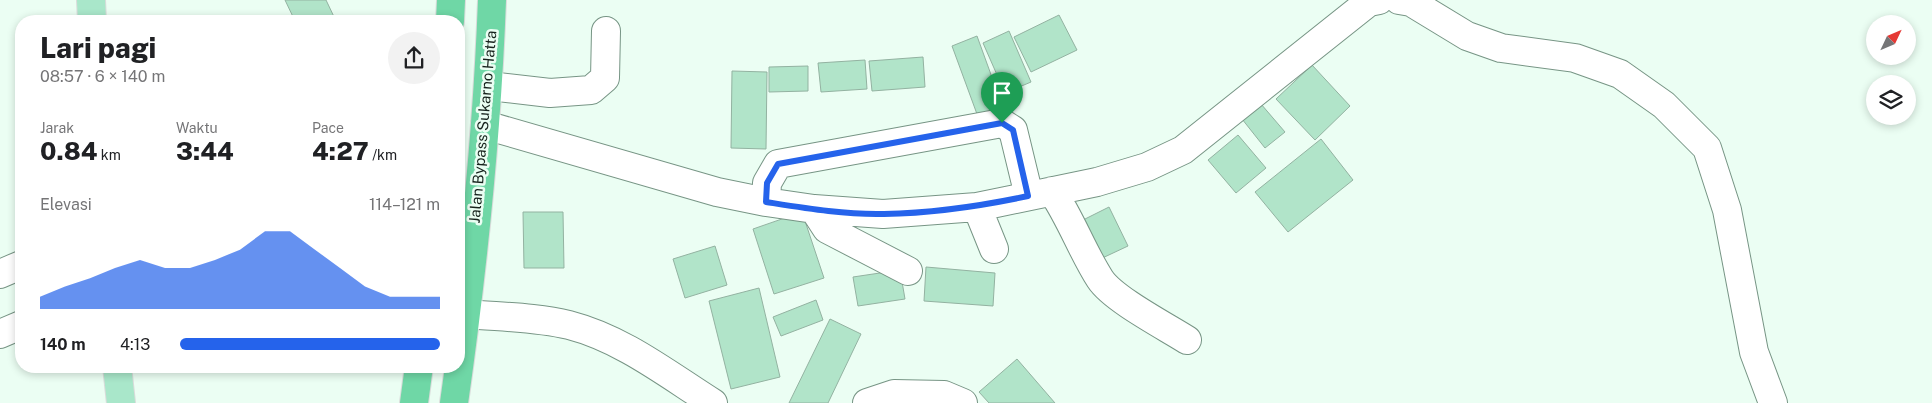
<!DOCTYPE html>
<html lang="id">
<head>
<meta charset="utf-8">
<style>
	:root { --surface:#fff; --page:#f2f2f2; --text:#202124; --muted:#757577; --accent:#2563eb }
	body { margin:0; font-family:"Public Sans",sans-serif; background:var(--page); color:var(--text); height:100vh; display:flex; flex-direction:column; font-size:19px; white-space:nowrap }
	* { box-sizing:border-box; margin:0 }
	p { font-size:16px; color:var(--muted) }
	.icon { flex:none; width:28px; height:28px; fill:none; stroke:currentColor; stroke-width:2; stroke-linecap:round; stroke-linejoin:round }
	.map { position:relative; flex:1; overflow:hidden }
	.panel { position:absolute; left:15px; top:15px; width:450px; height:358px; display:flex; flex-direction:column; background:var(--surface); border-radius:20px; box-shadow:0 2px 8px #0003 }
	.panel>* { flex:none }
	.needle { width:32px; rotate:46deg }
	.controls { position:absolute; left:1866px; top:15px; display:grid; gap:10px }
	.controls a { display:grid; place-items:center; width:50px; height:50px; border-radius:50%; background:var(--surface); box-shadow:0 2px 8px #0003; font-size:25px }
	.pin { position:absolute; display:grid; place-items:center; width:42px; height:42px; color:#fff; margin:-51px -21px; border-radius:50% 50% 50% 0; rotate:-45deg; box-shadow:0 0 5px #0007 }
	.pin .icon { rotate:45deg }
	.round { display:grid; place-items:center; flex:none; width:52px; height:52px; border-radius:26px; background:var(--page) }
	.head { display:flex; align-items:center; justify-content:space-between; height:85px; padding:0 25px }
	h1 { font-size:28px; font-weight:800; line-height:38px }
	.figures { display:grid; grid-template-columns:repeat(3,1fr); gap:8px; height:85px; padding:5px 25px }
	.figures div { display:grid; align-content:center }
	.figures b { font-size:25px; font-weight:800 }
	.figures small { font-size:14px; font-weight:400 }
	.figures p { font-size:14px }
	.chart { height:140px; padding:10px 25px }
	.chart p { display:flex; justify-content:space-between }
	.chart svg { width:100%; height:90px; margin-top:5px; fill:var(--accent); opacity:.7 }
	ul { padding:0 25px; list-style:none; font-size:16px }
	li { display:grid; grid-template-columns:80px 60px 1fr; align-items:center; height:38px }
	li i { height:12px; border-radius:6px; background:var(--accent) }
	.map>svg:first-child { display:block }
	.building { fill:#b1e4c9; stroke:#93b2a1 }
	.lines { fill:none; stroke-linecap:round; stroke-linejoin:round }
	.minor-casing { stroke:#779585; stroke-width:30 }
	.major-casing { stroke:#dadcdb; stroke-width:30 }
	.highway-casing { stroke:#dadcdb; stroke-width:30 }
	.minor { stroke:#fff; stroke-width:28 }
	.major { stroke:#a9e7ca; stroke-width:28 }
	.highway { stroke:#6fd7a6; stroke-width:28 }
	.route-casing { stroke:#fff; stroke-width:10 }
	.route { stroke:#2563eb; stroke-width:6 }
	.labels { text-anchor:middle; stroke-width:5; stroke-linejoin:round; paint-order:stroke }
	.street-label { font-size:15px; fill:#16221c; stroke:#ebfef3 }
</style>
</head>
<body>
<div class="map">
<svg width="1932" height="403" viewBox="0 0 1932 403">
	<rect width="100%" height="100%" fill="#ebfef3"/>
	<!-- building -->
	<path class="building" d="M285,0H326L336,21H295Z
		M1059,15L1077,50L1031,72L1014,37Z
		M1009,31L1031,82L1005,93L983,43Z
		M977,36L1006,116L981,125L952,46Z
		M923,57L925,87L872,91L869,61Z
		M865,60L867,89L821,92L818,63Z
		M1312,65L1350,106L1315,140L1276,99Z
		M808,66V91L769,92V67Z
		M732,71L767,72L766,149L731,148Z
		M1261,104L1285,132L1265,148L1242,119Z
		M1238,135L1266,168L1236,193L1208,160Z
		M1321,139L1353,180L1288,232L1255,192Z
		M1109,207L1128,246L1096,261L1077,223Z
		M523,212H563L564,268H524Z
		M802,212L824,278L774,294L753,229Z
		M715,246L727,285L685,298L673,259Z
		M926,267L995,273L993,306L924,301Z
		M900,270L905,299L858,306L853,277Z
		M759,288L780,377L731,389L709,301Z
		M816,300L823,320L781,336L773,317Z
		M830,319L861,334L828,403H789Z
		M1017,359L1055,403H989L979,392Z"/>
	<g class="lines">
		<defs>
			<path id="minor" d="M1399,0L1411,2L1467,36L1501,48L1575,58L1620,74L1664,105L1707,148L1727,210L1754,352L1773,403
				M489,86L550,93L591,90L605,78L606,31
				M485,125L717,192L766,202L814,209L883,214L977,207L1097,182L1147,167L1183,150L1360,9L1369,2L1379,0
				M1052,191C1071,219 1082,251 1100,279C1113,299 1165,326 1187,340
				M766,202L767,183L778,164L1002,123L1013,130L1029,196
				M977,207L994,249
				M814,209L827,229L908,271
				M0,274L21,265
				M467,314C500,317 536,317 569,325C623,339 667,374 713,403
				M0,334L21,325
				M867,403L894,394L944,395L963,403"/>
			<path id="major" d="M91,0L92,21
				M117,366L121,403"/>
			<path id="highway" d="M450,21L451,0
				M414,403L419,366
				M454,403C473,270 487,135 492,0"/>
		</defs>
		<!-- minor casing -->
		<use href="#minor" class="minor-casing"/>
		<!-- major casing -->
		<use href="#major" class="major-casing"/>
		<!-- highway casing -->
		<use href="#highway" class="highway-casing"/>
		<!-- minor -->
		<use href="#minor" class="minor"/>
		<!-- major -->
		<use href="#major" class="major"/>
		<!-- highway -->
		<use href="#highway" class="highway"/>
	</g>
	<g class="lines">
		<defs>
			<path id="route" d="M1002,123L1013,130L1028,196C981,206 933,213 884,214C845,215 804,208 766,202L767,183L778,164Z"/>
		</defs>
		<!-- route casing -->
		<use href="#route" class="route-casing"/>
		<!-- route -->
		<use href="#route" class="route"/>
	</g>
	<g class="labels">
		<!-- street labels -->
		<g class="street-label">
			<text transform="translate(483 127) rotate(-85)" y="5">Jalan Bypass Sukarno Hatta</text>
		</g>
	</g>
</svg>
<div class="controls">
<a><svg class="needle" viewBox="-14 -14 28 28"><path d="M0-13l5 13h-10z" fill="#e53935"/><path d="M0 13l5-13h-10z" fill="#757577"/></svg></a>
<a><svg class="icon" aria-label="layers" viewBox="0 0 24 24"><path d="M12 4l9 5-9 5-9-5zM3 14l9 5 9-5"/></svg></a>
</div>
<div class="pin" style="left:1002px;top:123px;background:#1e9e55"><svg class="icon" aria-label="arrive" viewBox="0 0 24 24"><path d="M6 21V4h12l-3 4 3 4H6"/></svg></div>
<section class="panel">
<div class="head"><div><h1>Lari pagi</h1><p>08:57 · 6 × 140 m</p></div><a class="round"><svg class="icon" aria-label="share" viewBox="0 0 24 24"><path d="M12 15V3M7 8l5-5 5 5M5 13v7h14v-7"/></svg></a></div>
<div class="figures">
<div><p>Jarak</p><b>0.84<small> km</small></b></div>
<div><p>Waktu</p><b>3:44</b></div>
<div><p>Pace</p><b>4:27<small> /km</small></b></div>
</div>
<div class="chart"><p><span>Elevasi</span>114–121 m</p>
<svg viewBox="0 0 160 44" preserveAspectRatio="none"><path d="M0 44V38L10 33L20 29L30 24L40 20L50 24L60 24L70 20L80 15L90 6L100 6L110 15L120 24L130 33L140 38L150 38L160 38V44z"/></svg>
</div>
<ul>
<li><b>140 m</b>4:13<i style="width:100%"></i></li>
</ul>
</section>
</div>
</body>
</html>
